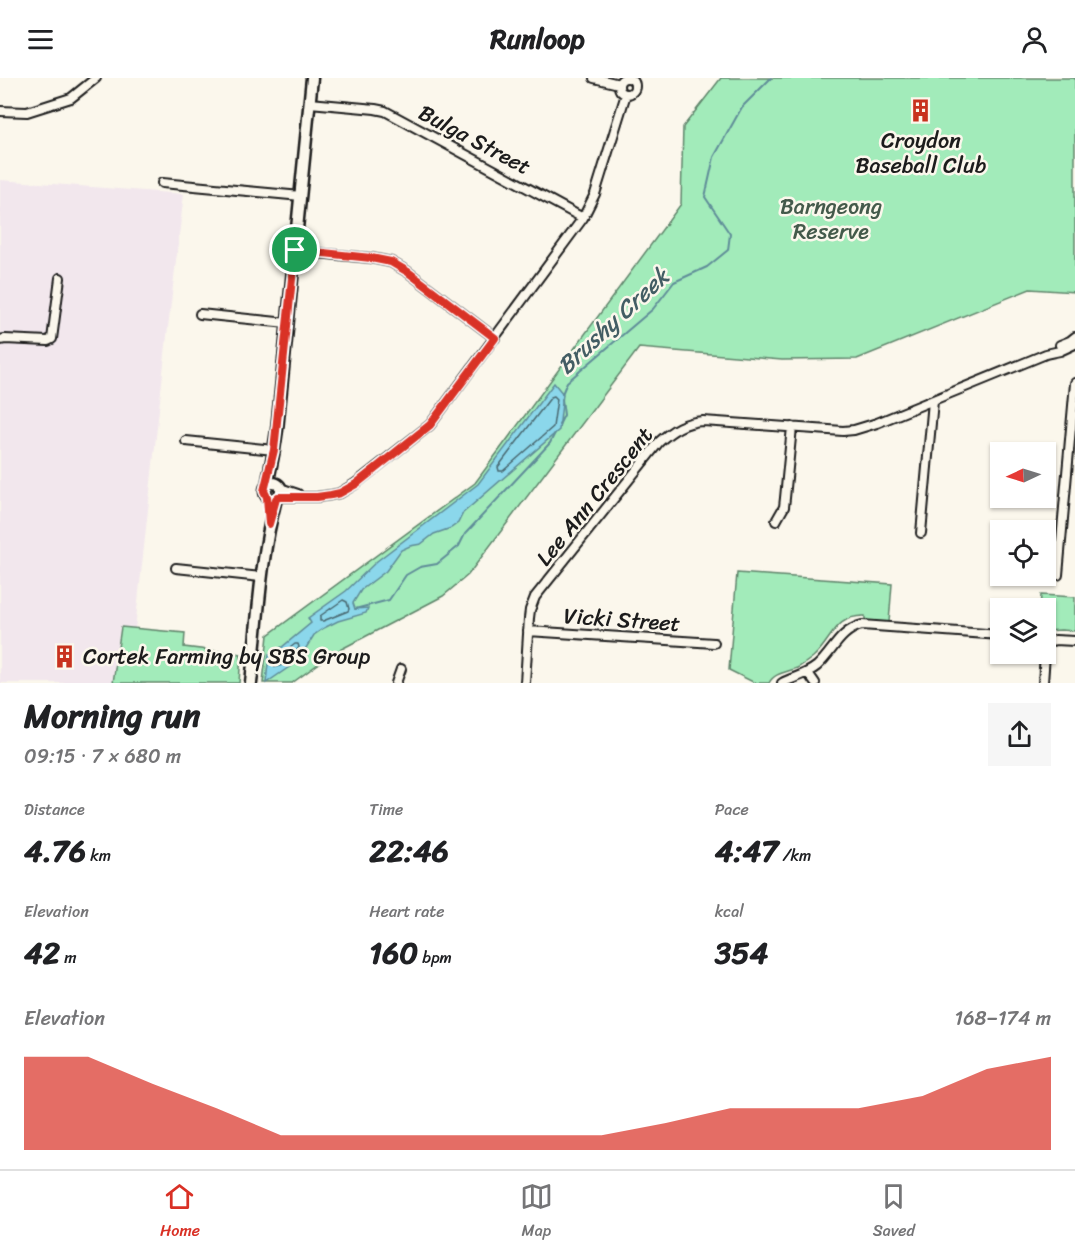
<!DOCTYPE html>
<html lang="en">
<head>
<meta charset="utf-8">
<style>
	:root { --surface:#fff; --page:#f6f6f6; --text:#202124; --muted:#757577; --line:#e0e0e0; --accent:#d93025 }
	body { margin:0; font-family:Sriracha,sans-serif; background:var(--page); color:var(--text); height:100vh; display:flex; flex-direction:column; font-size:22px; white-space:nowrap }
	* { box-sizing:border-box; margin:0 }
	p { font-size:20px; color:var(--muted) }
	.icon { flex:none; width:33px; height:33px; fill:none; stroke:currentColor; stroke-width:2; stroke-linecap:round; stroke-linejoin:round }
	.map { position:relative; height:605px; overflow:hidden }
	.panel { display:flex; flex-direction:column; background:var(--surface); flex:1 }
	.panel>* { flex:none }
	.needle { width:39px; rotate:266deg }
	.controls { position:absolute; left:990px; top:364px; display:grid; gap:12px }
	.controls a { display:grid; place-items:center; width:66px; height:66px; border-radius:0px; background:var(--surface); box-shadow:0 2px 4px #0004; font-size:30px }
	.pin { position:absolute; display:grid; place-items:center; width:51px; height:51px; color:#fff; margin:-26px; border:3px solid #fff; border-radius:50%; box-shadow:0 2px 6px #0007 }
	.round { display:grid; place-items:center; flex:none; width:63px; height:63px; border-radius:0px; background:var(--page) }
	.summary { display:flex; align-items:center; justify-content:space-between; height:102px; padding:0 24px }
	h1 { font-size:33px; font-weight:700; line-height:45px }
	.figures { display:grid; grid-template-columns:repeat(3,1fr); gap:9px; height:102px; padding:6px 24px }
	.figures div { display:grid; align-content:center }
	.figures b { font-size:30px; font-weight:700 }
	.figures small { font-size:16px; font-weight:400 }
	.figures p { font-size:16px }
	.chart { height:168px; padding:12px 24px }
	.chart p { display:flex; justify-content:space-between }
	.chart svg { width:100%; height:108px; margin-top:6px; fill:var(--accent); opacity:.7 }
	header { display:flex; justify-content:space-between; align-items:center; height:78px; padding:0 24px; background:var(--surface); font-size:27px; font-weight:700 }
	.menu { display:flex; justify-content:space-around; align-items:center; height:84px; border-top:2px solid var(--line); background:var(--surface); font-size:16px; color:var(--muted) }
	.menu a { display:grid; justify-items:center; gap:3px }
	.menu .selected { color:var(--accent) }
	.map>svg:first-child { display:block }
	.built { fill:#f2e7ed }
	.green { fill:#a2ebba; stroke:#5f846b; stroke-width:1.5 }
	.water { fill:#8bd7eb; stroke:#5f8c98; stroke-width:1.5 }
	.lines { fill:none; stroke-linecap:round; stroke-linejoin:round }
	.shore { stroke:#48676f; stroke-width:1.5 }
	.stream { stroke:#5f8c98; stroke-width:2 }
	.minor-casing { stroke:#1c1c1c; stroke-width:12 }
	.secondary-casing { stroke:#1c1c1c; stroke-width:15 }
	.minor { stroke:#fbf7ec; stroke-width:8 }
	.secondary { stroke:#fbf7ec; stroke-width:10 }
	.route-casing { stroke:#fff; stroke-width:12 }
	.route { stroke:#d93025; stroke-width:8 }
	.labels { text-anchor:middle; stroke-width:5; stroke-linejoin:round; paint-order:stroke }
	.street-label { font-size:22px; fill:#1c1c1c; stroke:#fbf7ec }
	.poi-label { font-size:22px; fill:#1c1c1c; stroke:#fbf7ec }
	.park-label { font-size:22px; fill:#445a4b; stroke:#fbf7ec }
	.water-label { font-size:24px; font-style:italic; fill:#435d64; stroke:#fbf7ec }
</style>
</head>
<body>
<header><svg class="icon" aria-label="menu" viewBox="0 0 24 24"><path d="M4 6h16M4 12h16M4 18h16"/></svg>Runloop<svg class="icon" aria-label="person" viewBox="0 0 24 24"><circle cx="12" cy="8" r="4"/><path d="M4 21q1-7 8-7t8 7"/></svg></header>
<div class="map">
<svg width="1075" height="605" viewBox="0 0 1075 605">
	<rect width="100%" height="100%" fill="#fbf7ec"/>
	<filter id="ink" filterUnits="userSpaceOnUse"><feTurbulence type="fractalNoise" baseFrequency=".0167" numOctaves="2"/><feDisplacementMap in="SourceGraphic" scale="12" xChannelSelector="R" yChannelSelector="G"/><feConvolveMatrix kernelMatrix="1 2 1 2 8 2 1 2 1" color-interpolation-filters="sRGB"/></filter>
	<g filter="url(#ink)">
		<!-- built -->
		<path class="built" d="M0,102L184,116L167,258L135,551L121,550L113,605H0Z"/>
		<!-- green -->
		<path class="green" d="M721,0H1075V214L1030,211L857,281L782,282L639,270L468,497L443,518L332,576L292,605H263L268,557L475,405L681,126L683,49Z
			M737,495L892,506L889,544L865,543V538C834,537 832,563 813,579C808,583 803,587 797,590C787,594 774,595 769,605H755L729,592Z
			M1041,517L1075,519V553L1061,552L1046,553V531H1040Z
			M121,549L185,555L184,569L241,576L239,605H113Z"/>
		<!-- water -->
		<path class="water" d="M554,305L563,316L559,352L463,435L458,445L451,450L434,456L421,466L410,468L401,472L386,493L361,512L353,525L355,531L368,530L366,535L338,543L324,550L314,557L298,583L266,605L269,576L282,569L311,545L308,540L346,513L377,483L478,406Z"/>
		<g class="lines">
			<!-- shore -->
			<path class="shore" d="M554,318L557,321L553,349L503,393H499L498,389L551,319Z
				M343,522L347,524L349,531L348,533L323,543H320V538Z
				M295,566H298L299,569C294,578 285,588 275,589L274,587L275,579L286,573Z"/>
			<!-- stream -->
			<path class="stream" d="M562,316L567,304L653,231L674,204L707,189L728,172L730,156L705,119L714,79L742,29L771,0
				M559,347L564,337L562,321
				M355,531L389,522L406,497L420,489L437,486L459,468L465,456L550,365L555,355"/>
			<defs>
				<path id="minor" d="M594,0L619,6
					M619 8a8 8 0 1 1 16 0a8 8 0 1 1-16 0Z
					M310,25L375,31L385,33L583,140
					M0,33L27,34L71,20L96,0
					M162,105L301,118
					M295,173L371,180L391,184L408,194L495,260
					M200,236L287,245
					M0,262L5,261L48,263L52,261L60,200
					M1060,267L1070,263L1075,259
					M186,363L274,372
					M280,410L298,416
					M278,419H317L331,417L340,415L355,406L430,347L583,140L595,116L626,16
					M776,443L784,429L785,420L792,349
					M921,455L933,323
					M176,490L261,499
					M1058,497L1075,305
					M528,553L714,565
					M1046,565L1055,562L1075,563
					M808,595L815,605
					M396,605L401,591
					M525,605L529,540L530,532L535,519L659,364C672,352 685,344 703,343L843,353L854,352L877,345L1046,276L1060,273L1075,266
					M782,605C794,599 806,597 817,588C833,574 839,553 862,547L1000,557
					M1043,605L1045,576"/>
				<path id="secondary" d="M265 413a8 8 0 1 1 16 0a8 8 0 1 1-16 0Z
					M267,408L274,372L277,352L312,0
					M251,605C258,543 260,481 276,421"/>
			</defs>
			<!-- minor casing -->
			<use href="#minor" class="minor-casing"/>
			<!-- secondary casing -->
			<use href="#secondary" class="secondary-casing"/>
			<!-- minor -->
			<use href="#minor" class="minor"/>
			<!-- secondary -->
			<use href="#secondary" class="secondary"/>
		</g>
	</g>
	<g class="lines" filter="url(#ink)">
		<defs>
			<path id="route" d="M295,172L371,180L391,184L408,194L495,260L430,347L356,406L340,415L331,417L317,419H278L276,421L269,446L267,419L264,413L274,372Z"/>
		</defs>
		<!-- route casing -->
		<use href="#route" class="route-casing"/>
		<!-- route -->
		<use href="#route" class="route"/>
	</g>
	<!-- icons -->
	<defs>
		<symbol id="building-bare" viewBox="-9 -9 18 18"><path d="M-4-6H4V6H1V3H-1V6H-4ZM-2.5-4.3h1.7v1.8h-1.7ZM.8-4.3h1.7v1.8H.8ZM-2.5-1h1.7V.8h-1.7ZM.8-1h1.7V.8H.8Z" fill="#c8321e" stroke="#fbf7ec" stroke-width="2.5" paint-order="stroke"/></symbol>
	</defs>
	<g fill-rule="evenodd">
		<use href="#building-bare" x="904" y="16" width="33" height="33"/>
		<use href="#building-bare" x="48" y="562" width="33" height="33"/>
	</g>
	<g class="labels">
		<!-- street labels -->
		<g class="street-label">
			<text transform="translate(475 61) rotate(28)" y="8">Bulga Street</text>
			<text transform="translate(594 418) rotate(-51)" y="8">Lee Ann Crescent</text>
			<text transform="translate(622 541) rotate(4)" y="8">Vicki Street</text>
		</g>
		<!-- poi labels -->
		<g class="poi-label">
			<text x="921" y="70">Croydon<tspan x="921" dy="25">Baseball Club</tspan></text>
			<text x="83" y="586" text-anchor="start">Cortek Farming by SBS Group</text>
		</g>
		<!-- park labels -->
		<g class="park-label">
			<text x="831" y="136">Barngeong<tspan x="831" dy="25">Reserve</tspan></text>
		</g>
		<!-- water labels -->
		<g class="water-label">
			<text transform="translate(613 243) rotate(-43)" y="8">Brushy Creek</text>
		</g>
	</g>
</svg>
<div class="controls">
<a><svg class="needle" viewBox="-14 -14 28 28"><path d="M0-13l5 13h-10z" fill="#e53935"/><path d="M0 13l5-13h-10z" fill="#757577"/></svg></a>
<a><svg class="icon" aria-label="locate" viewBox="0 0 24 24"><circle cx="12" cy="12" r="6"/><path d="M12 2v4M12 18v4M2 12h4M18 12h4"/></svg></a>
<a><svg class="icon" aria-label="layers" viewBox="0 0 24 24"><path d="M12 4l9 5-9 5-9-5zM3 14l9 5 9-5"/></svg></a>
</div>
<div class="pin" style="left:295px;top:172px;background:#1e9e55"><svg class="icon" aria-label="arrive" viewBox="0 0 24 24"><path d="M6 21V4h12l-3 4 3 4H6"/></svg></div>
</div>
<section class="panel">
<div class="summary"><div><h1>Morning run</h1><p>09:15 · 7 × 680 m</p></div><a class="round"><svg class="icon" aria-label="share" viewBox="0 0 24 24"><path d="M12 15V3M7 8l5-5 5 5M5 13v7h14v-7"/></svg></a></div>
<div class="figures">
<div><p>Distance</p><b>4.76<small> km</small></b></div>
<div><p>Time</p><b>22:46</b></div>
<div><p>Pace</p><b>4:47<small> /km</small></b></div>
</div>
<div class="figures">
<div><p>Elevation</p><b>42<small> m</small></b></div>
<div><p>Heart rate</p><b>160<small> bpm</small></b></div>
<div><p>kcal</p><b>354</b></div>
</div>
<div class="chart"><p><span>Elevation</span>168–174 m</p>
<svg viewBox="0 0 160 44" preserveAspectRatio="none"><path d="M0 44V6L10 6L20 17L30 27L40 38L50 38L60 38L70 38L80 38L90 38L100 33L110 27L120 27L130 27L140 22L150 11L160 6V44z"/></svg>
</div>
</section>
<nav class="menu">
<a class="selected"><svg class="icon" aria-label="home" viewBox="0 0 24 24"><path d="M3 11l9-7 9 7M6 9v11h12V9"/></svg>Home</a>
<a><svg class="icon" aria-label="map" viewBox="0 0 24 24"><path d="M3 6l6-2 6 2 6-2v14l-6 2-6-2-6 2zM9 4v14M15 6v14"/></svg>Map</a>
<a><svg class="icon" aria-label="saved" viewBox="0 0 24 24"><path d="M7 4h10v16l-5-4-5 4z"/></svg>Saved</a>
</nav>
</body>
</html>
